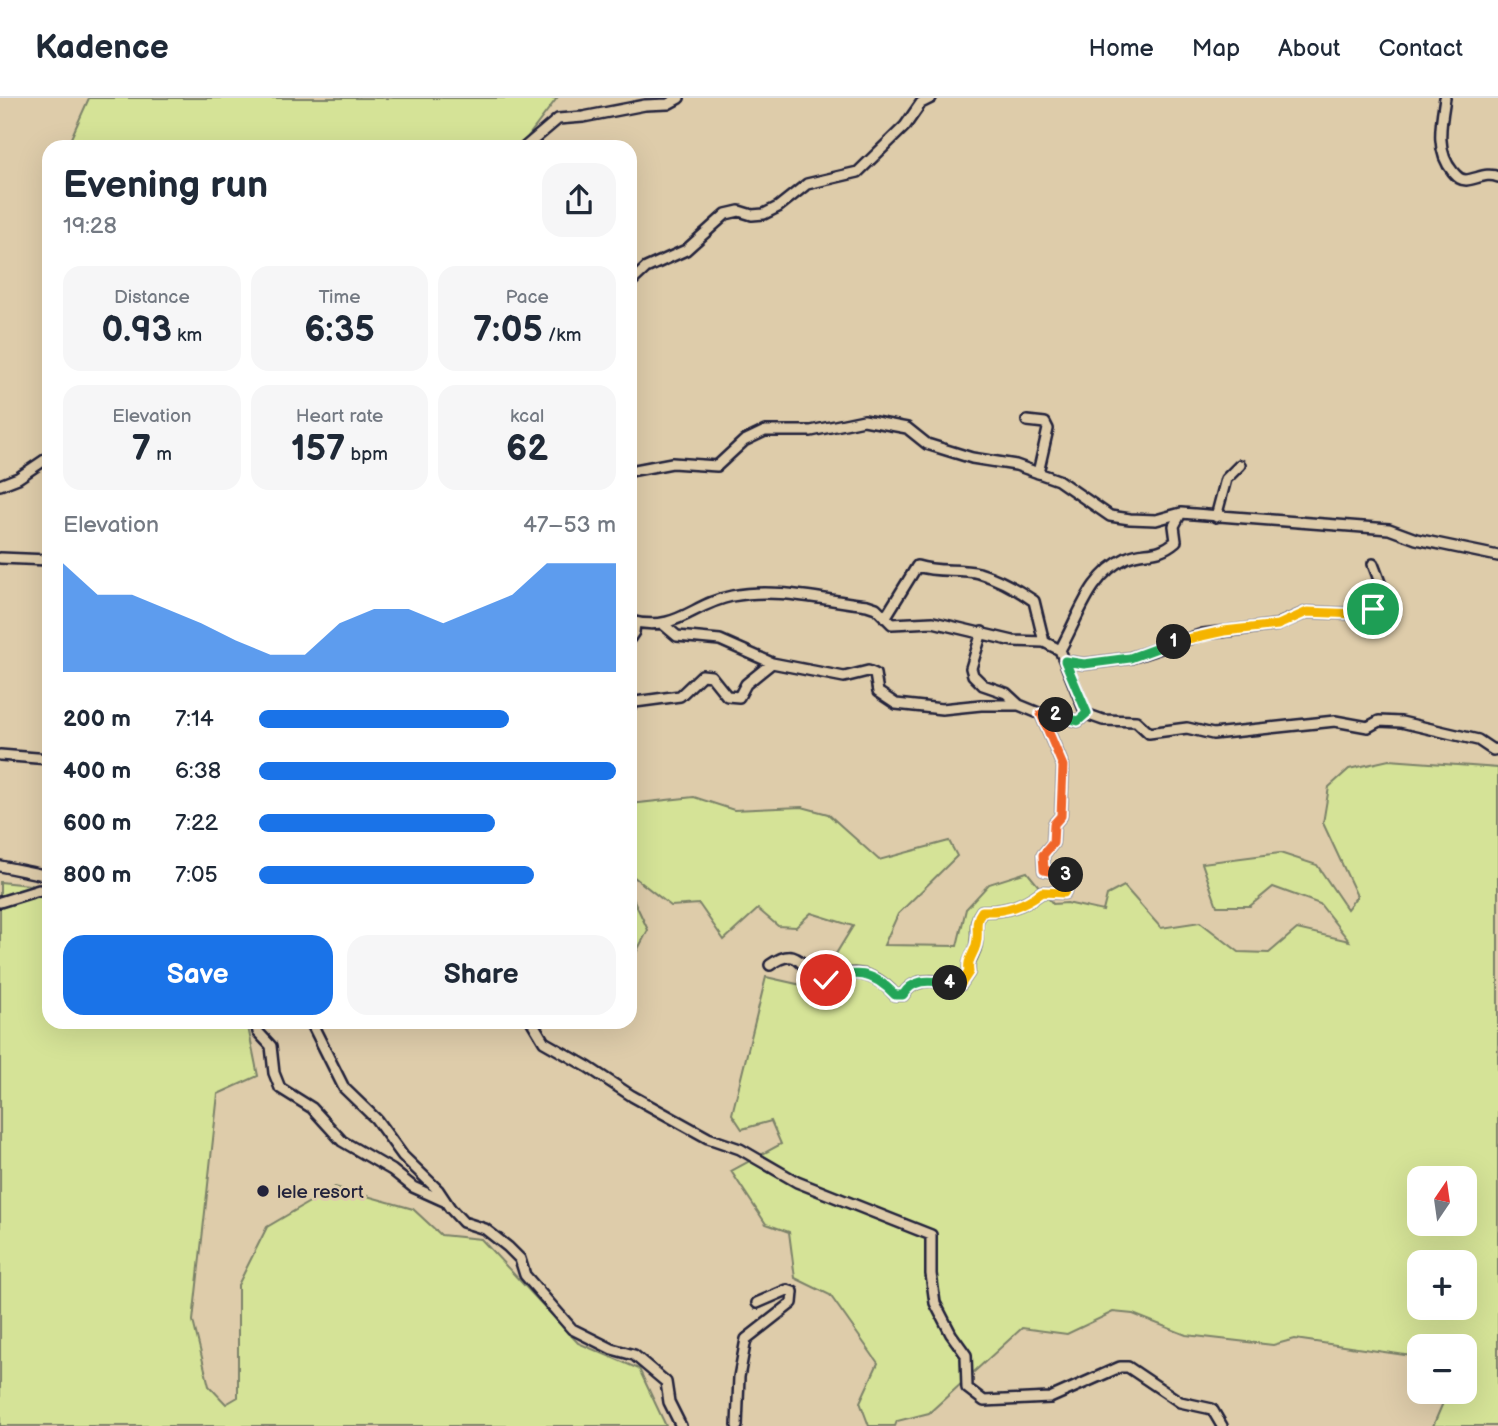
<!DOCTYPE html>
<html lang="en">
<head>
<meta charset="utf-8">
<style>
	:root { --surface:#fff; --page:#f6f6f7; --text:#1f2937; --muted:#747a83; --line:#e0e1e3; --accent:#1a73e8 }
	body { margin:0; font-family:"Balsamiq Sans",sans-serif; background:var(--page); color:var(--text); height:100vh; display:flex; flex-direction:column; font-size:26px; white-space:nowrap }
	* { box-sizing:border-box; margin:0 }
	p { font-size:23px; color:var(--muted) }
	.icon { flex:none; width:38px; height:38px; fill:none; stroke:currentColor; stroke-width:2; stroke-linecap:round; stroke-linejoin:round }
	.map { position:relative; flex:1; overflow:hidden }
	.drawer { position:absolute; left:42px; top:42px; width:595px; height:889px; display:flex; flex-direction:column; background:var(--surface); border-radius:21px; box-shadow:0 7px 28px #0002 }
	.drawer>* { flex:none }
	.needle { width:46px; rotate:13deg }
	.buttons { position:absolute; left:1407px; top:1068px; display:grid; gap:14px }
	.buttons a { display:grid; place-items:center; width:70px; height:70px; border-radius:14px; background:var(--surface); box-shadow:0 7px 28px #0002; font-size:35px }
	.pin { position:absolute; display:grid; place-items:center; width:60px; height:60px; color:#fff; margin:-30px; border:4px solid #fff; border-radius:50%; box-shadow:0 2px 7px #0007 }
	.km { position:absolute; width:35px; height:35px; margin:-18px; border-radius:50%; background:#222; color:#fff; font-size:19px; line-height:35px; text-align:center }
	.round { display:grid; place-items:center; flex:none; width:74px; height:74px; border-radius:21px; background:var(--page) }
	.headline { display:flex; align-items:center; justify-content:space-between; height:119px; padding:0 21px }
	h1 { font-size:38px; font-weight:800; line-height:52px }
	.figures { display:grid; grid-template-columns:repeat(3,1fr); gap:10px; height:119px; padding:7px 21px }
	.figures div { display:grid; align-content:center; border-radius:18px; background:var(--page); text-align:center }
	.figures b { font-size:35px; font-weight:800 }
	.figures small { font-size:19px; font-weight:400 }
	.figures p { font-size:19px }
	.chart { height:196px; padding:14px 21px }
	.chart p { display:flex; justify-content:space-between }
	.chart svg { width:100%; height:126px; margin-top:7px; fill:var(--accent); opacity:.7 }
	.cta { display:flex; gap:14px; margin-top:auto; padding:14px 21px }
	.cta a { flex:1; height:80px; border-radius:21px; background:var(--accent); color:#fff; font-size:28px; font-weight:800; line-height:80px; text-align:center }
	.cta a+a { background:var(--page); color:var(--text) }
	ul { padding:0 21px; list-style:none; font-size:23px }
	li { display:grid; grid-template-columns:112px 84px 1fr; align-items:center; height:52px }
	li i { height:18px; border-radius:9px; background:var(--accent) }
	header { display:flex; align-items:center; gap:42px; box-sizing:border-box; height:98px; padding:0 35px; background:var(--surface); border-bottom:2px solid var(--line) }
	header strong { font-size:33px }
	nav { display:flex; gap:38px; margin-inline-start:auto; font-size:24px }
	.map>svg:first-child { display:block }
	.green { fill:#d5e397; stroke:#7c8269; stroke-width:2; fill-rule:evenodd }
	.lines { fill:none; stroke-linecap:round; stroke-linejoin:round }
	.minor-casing { stroke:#22223b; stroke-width:14 }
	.minor { stroke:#deccaa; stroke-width:9 }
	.split-1-casing { stroke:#fff; stroke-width:14 }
	.split-2-casing { stroke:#fff; stroke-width:14 }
	.split-3-casing { stroke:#fff; stroke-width:14 }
	.split-4-casing { stroke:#fff; stroke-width:14 }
	.split-5-casing { stroke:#fff; stroke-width:14 }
	.split-1 { stroke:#f5b400; stroke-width:9 }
	.split-2 { stroke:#22a559; stroke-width:9 }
	.split-3 { stroke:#f0652b; stroke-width:9 }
	.split-4 { stroke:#f5b400; stroke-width:9 }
	.split-5 { stroke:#22a559; stroke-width:9 }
	.poi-dot { fill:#22223b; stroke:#deccaa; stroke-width:2.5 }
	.labels { text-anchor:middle; stroke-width:6; stroke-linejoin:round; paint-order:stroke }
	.poi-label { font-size:19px; fill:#22223b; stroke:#deccaa; text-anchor:start }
</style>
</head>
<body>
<header>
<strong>Kadence</strong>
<nav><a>Home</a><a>Map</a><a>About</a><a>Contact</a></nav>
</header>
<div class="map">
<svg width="1498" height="1328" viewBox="0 0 1498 1328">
	<rect width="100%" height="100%" fill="#deccaa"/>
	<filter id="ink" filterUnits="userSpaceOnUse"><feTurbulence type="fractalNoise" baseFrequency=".0143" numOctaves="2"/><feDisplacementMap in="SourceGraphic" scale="14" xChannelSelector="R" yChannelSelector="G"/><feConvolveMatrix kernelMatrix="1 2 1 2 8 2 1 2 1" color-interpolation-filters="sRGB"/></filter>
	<g filter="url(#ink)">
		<!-- green -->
		<path class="green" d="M89,0H557L520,49H67Z
			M1389,662L1498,670V1328H1433L1448,1293H1465V1248H1419V1259L1295,1241L1273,1247L1186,1237L1133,1216L1113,1214L1067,1236L1022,1230L929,1315L897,1323L895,1328H869L860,1304L878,1265L830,1197L795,1180L789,1134L766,1126L731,1073L781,1046L771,1023L742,1031L732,1016L766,879L815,890L853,828L811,815L796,829L778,828L758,811L724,842L699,806L671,808L634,779L630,784V706L694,699L734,712L802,709L828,716L879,762L949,743L957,758L898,816L884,847L957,848L966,811L989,786L1027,774L1053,806L1067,805L1103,813L1107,797L1124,788L1161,830L1200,824L1239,854L1269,855L1297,831L1349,843L1320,806L1273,789L1250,808H1217L1202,765L1280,755L1317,767L1347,811L1357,798L1323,725L1329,689L1349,671ZM1419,1080H1465V1125H1419ZM1419,1164H1465V1209H1419Z
			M0,784L49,789V924H247L258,978L218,996L193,1223L209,1288L226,1306L238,1299V1187L267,1129L335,1089L413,1111L441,1137L481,1141L578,1245L639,1271L666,1328H0Z
			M630,794L648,832L630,866Z"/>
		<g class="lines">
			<defs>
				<path id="minor" d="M1445,0C1441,25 1435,53 1453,74C1457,78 1459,82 1466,82C1477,81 1487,74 1498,79
					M525,49L558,21L583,19L645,7L668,6L679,0
					M630,185L646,170L686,152L726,116L739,113L752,117L764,116L778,109L807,86L858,74L905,28L921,5L931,0
					M1027,323L1045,325L1048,331L1038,375
					M630,373L672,365L717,368L744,343L765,333H811L864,322L907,330L927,346L972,360L1016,367L1058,382L1110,418L1130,421L1156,422L1181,415L1389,431L1416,441L1498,458
					M0,387L18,380L49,359
					M1216,419L1226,381L1240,367
					M0,460L49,462
					M885,520L917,468C938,475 958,470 979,475C999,481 1017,491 1034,503L1044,544
					M630,523C678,535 691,506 732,498C776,489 822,502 867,507L876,510L892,526L933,524L1013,543L1044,544L1060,552L1086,616L1103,622L1136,623L1149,635L1187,630L1213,636L1335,623L1368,629L1379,623L1401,624L1478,642L1493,652L1498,651
					M664,527L677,538L720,542L772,565L844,579L868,573L875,576L878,594L896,606L942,611L981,607H1019
					M630,540L634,534L635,525
					M1060,552C1079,519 1089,477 1126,460C1145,451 1156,460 1176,443L1174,428L1181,415
					M1065,563L1084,566L1130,560L1203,536L1277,527L1307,514L1357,516L1387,503L1373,466
					M630,608L635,604L680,598L702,577L711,578L727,598L739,599L746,586L772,565
					M1041,616L1048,615L1078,623L1086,616
					M0,657L49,661
					M0,768L49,778
					M0,804L39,792L49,795
					M770,867C805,842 801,882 826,882C833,882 840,877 847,876C867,873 883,883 895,897H903C916,876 940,884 961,886L969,874C967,861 974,858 976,847C979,833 973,825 982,813C1005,814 1023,808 1042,794L1064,795L1073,779L1044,772L1043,757L1053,745L1054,726L1061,718L1063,668L1041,616L1019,607L1006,595L983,587L973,577L971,570L982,534
					M256,924L258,934L271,948L274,975L280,990L312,1010L342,1043L392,1072L413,1089L444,1103
					M311,924L344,990L376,1021L403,1058L438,1092L450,1110L463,1124L485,1131L508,1149L520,1161L525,1177L572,1231L612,1251L634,1257L666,1284L669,1304L681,1328
					M532,924L544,944L588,969L632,998L708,1040L740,1051L797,1084L931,1137V1176L935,1205L951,1236L966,1257L967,1290L984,1303L1050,1300L1120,1269H1128L1180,1304L1212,1311L1222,1328
					M737,1328L739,1279L746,1241L792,1205L793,1194L787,1192L757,1205"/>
			</defs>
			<!-- minor casing -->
			<use href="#minor" class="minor-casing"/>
			<!-- minor -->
			<use href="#minor" class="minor"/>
		</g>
	</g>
	<g class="lines" filter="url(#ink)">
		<defs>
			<path id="split-1" d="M1174,544L1224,533L1278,527L1307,514L1357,516L1373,511"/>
			<path id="split-2" d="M1056,617L1078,623L1087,615L1065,563L1084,566L1130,560L1174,544"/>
			<path id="split-3" d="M1056,617L1041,616L1063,668L1061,718L1054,726L1053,745L1043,757L1044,772L1066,777"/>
			<path id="split-4" d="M950,885L961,886L969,874C967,861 973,858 976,847C980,833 973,825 982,813C1005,814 1023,808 1042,794L1064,795L1073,779L1066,777"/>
			<path id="split-5" d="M826,882C856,873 872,872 895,897H903C914,879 931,883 950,885"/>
		</defs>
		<!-- split-1 casing -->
		<use href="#split-1" class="split-1-casing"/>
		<!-- split-2 casing -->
		<use href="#split-2" class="split-2-casing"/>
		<!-- split-3 casing -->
		<use href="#split-3" class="split-3-casing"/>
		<!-- split-4 casing -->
		<use href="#split-4" class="split-4-casing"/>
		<!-- split-5 casing -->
		<use href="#split-5" class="split-5-casing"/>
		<!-- split-1 -->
		<use href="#split-1" class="split-1"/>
		<!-- split-2 -->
		<use href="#split-2" class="split-2"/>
		<!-- split-3 -->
		<use href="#split-3" class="split-3"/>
		<!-- split-4 -->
		<use href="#split-4" class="split-4"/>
		<!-- split-5 -->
		<use href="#split-5" class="split-5"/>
	</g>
	<!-- markers -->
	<circle class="poi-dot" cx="263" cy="1093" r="7"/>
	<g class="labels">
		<!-- poi labels -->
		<g class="poi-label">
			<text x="277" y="1100">lele resort</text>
		</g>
	</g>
</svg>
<div class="buttons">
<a><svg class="needle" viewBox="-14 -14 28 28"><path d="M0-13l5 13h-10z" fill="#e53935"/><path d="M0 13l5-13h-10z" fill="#747a83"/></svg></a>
<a>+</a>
<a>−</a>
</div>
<div class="pin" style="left:1373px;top:511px;background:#1e9e55"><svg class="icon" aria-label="arrive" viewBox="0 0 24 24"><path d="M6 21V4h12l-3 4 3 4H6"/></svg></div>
<div class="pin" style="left:826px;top:882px;background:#d93025"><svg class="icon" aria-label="check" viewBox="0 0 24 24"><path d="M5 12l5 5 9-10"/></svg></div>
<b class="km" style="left:1174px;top:544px">1</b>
<b class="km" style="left:1056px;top:617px">2</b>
<b class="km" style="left:1066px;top:777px">3</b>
<b class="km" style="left:950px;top:885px">4</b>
<section class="drawer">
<div class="headline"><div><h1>Evening run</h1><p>19:28</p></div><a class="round"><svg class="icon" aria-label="share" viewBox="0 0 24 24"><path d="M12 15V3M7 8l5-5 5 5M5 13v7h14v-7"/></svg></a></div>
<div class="figures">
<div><p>Distance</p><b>0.93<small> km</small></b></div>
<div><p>Time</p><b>6:35</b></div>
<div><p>Pace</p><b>7:05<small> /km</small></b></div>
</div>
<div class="figures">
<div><p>Elevation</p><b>7<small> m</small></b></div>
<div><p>Heart rate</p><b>157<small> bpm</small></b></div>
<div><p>kcal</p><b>62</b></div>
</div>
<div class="chart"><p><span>Elevation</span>47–53 m</p>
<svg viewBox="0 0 160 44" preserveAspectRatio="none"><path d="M0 44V6L10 17L20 17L30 22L40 27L50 33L60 38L70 38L80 27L90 22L100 22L110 27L120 22L130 17L140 6L150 6L160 6V44z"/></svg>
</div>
<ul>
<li><b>200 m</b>7:14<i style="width:70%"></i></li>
<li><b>400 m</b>6:38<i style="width:100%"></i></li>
<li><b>600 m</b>7:22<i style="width:66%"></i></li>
<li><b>800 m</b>7:05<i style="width:77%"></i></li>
</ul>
<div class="cta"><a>Save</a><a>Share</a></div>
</section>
</div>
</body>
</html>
